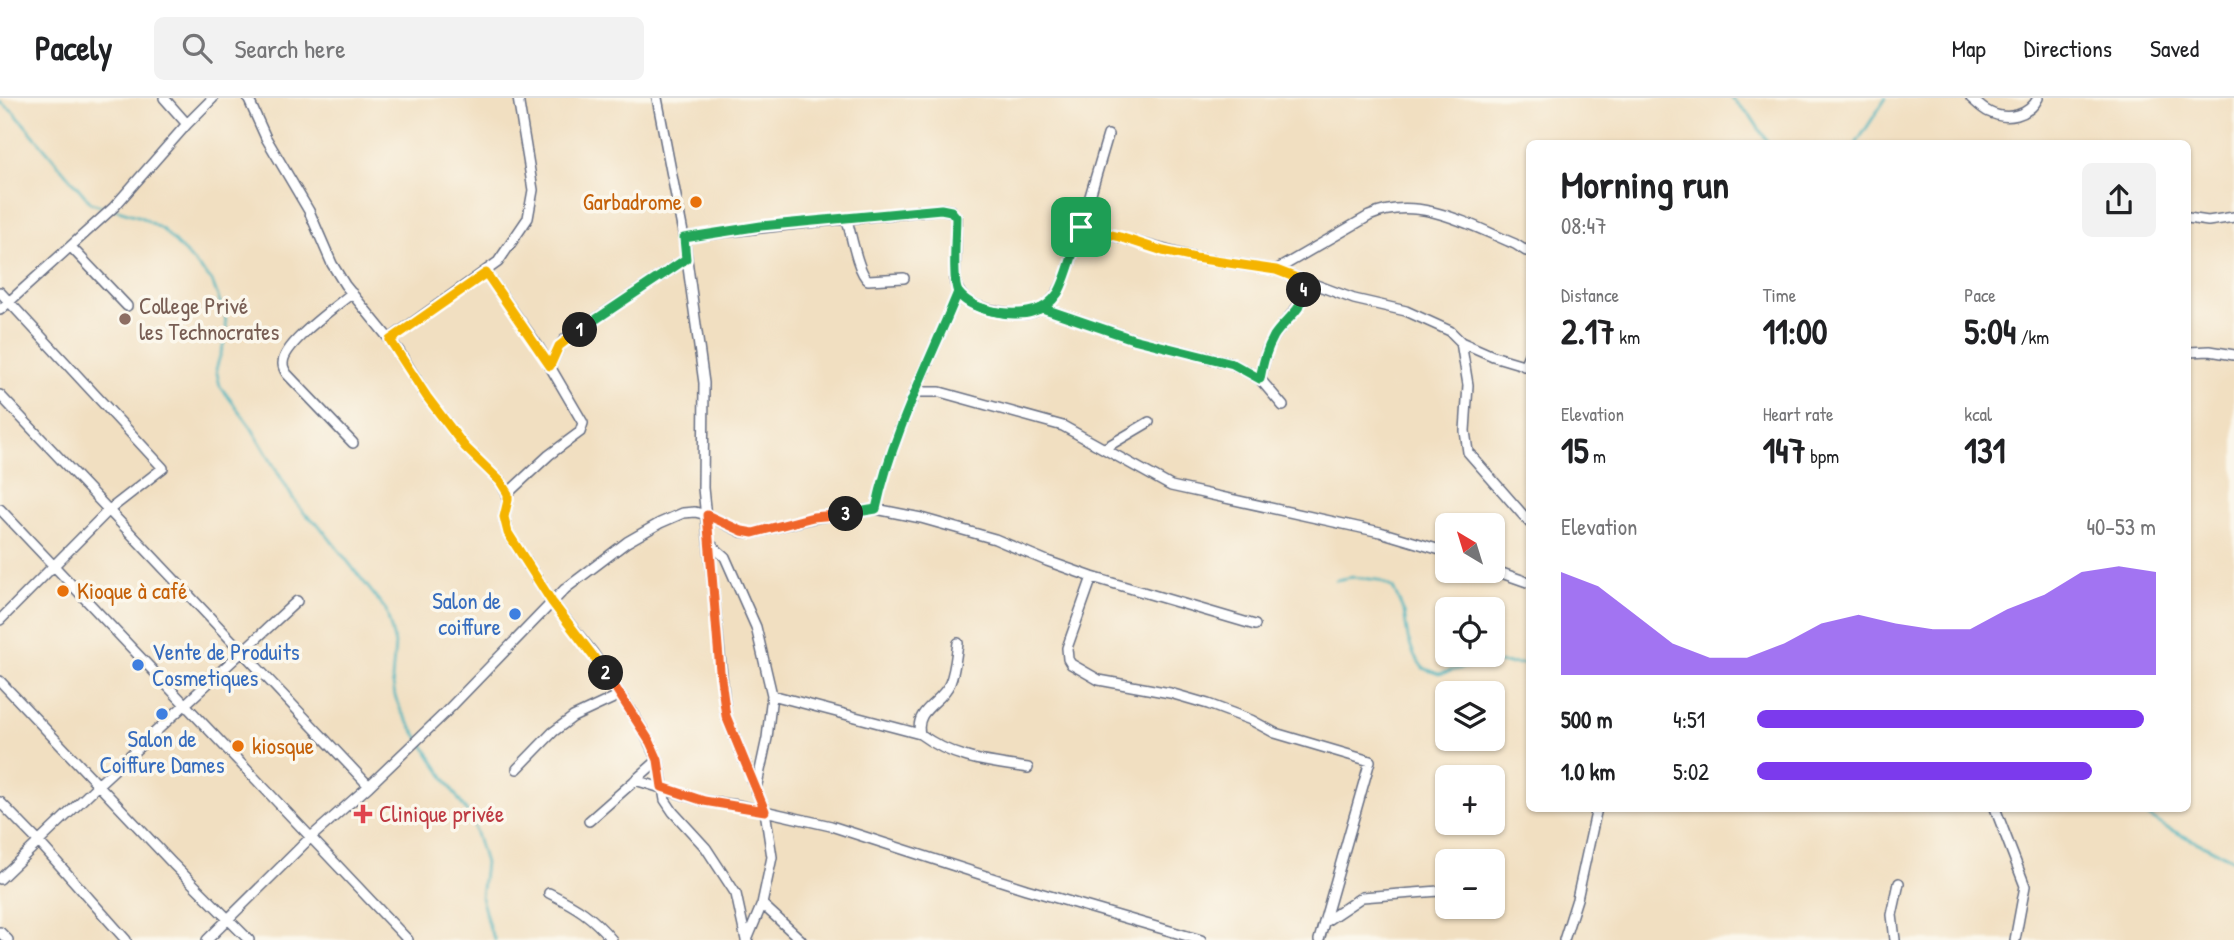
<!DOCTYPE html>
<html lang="en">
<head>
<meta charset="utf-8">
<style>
	:root { --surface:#fff; --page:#f2f2f2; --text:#202124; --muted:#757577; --line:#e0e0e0; --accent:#7c3aed }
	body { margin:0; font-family:"Patrick Hand",sans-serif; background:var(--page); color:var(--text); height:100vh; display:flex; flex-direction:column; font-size:26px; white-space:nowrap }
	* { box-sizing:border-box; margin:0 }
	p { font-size:23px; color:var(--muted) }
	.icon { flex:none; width:38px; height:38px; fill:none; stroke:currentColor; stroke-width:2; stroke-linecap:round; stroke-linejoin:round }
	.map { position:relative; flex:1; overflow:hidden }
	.drawer { position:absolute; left:1526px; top:42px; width:665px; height:672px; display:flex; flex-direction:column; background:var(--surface); border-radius:10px; box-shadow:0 2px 5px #0004 }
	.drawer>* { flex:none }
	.needle { width:46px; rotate:322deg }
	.buttons { position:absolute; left:1435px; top:415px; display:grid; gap:14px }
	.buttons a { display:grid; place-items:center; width:70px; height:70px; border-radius:10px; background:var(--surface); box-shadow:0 2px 5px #0004; font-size:35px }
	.pin { position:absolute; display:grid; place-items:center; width:60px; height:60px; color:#fff; margin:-30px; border-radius:14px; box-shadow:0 4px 10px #0006 }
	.km { position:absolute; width:35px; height:35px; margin:-18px; border-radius:50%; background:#222; color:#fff; font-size:19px; line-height:35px; text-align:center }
	.round { display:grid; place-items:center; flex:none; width:74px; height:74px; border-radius:10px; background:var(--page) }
	.summary { display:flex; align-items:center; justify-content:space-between; height:119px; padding:0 35px }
	h1 { font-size:38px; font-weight:700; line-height:52px }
	.stats { display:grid; grid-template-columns:repeat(3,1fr); gap:10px; height:119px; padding:7px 35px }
	.stats div { display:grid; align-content:center }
	.stats b { font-size:35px; font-weight:700 }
	.stats small { font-size:19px; font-weight:400 }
	.stats p { font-size:19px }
	.chart { height:196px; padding:14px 35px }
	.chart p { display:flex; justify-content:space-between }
	.chart svg { width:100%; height:126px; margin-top:7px; fill:var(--accent); opacity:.7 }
	ul { padding:0 35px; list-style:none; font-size:23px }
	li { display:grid; grid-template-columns:112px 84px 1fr; align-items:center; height:52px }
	li i { height:18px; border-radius:9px; background:var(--accent) }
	header { display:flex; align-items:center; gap:42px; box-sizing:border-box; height:98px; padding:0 35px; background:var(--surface); border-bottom:2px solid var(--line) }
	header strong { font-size:33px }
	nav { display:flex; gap:38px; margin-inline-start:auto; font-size:24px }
	.search { width:490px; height:63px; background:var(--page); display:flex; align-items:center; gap:18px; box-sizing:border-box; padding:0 24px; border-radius:10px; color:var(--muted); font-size:26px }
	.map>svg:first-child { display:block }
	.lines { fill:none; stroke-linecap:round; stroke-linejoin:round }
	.stream { stroke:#40b0bb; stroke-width:2.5 }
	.street-casing { stroke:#666d81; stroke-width:12 }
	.street { stroke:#fff; stroke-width:9 }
	.split-1-casing { stroke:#fff; stroke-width:14 }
	.split-2-casing { stroke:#fff; stroke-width:14 }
	.split-3-casing { stroke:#fff; stroke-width:14 }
	.split-4-casing { stroke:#fff; stroke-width:14 }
	.split-5-casing { stroke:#fff; stroke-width:14 }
	.split-1 { stroke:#22a559; stroke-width:9 }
	.split-2 { stroke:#f5b400; stroke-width:9 }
	.split-3 { stroke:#f0652b; stroke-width:9 }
	.split-4 { stroke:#22a559; stroke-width:9 }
	.split-5 { stroke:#f5b400; stroke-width:9 }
	.food-dot { fill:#e8710a; stroke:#fbf7ec; stroke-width:2.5 }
	.education-dot { fill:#8d6e63; stroke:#fbf7ec; stroke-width:2.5 }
	.shop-dot { fill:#3f7fe0; stroke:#fbf7ec; stroke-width:2.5 }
	.health-dot { fill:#e0444e; stroke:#fbf7ec; stroke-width:2.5 }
	.labels { text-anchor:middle; stroke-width:7; stroke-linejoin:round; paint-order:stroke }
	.food-label { font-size:23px; fill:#c56008; stroke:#fbf7ec; text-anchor:start }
	.education-label { font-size:23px; fill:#785e54; stroke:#fbf7ec; text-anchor:start }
	.shop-label { font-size:23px; fill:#366cbe; stroke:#fbf7ec; text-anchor:end }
	.health-label { font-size:23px; fill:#be3a42; stroke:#fbf7ec; text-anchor:start }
</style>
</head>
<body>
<header>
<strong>Pacely</strong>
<div class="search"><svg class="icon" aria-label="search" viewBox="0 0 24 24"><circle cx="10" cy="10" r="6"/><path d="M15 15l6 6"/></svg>Search here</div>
<nav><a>Map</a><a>Directions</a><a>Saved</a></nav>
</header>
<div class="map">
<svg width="2234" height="842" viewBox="0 0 2234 842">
	<rect width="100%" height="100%" fill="#fbf7ec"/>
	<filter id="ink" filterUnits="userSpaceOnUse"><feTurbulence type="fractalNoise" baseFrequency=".0143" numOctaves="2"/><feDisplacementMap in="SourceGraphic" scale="14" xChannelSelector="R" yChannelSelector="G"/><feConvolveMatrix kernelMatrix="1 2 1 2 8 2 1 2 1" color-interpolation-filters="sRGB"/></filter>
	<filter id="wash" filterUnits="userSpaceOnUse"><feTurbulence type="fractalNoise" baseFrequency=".00686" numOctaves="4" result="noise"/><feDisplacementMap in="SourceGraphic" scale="28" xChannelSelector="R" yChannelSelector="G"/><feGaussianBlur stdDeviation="1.57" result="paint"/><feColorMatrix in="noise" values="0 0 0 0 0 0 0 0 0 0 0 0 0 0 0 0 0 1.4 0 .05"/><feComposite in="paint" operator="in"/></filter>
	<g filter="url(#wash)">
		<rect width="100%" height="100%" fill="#f1dfc1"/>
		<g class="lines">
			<!-- stream -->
			<path class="stream" d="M1731,0L1750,17L1769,46
				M0,4L13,13L91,105L108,110
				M1856,46L1886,0
				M115,111L141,119L163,132L212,183L225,217L227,235L216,271L220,288L251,329L294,402L305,416L318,426L386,512L395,546L392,581L395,598L401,613L472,722L485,765L481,799L490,832L495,842
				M1336,482L1353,479L1378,482L1393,490L1404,514L1408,540L1414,557L1423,570L1439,576L1482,565L1530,566
				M2136,710L2167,730L2234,762"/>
		</g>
	</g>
	<g filter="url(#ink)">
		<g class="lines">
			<defs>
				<path id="street" d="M164,0L187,26
					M248,0L266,40L309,113L332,166L345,187L399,253L427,299L465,349L500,383L507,396L508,402L504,419L508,435L552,504L593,555L643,632L658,662L665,702L673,714L706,750L736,796L746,842
					M657,0L684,140L704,285L703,390L726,618L765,713L772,759L762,806L747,842
					M1971,0C1977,5 1982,11 1989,14C2007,23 2029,18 2038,0
					M1108,37L1081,129L1195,160L1276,172L1354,201L1406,213L1450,233L1461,244L1468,287L1465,333L1468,354L1530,425
					M2188,120L2208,123L2234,119
					M847,122C851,136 858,175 868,182L904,180
					M684,140C769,127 855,121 941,111L951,113L956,119L955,185C962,204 974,208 992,212C1004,214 1018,218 1030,215C1065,207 1071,158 1081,129
					M71,149L127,208
					M1276,172L1369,118C1417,96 1470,127 1515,146L1526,153L1530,150
					M486,175L538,248L583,325L580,334L549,357L507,396
					M0,194L163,370L109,412L0,522
					M352,195C337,208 282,246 283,266C283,270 285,273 287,276L353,345
					M1042,210L1134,241L1233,266L1260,281L1283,308
					M0,212L114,109L187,26L213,0
					M390,241L498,164L528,120L533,92L518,0
					M1461,244L1493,258L1530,269
					M2188,254L2210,253L2234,257
					M550,268L559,249L564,242L686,161
					M1524,268L1530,254
					M1260,281L1267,252L1275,237L1303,202L1302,182
					M917,294H940L1063,328L1171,388L1380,434L1447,454
					M0,297L369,688L311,739L207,842
					M1105,350L1149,324
					M0,411L408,842
					M876,411C892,336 929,265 958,194
					M709,445L725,459L756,529L772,597L767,640L756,691
					M1493,472L1530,485
					M1092,479L1067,550L1068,561L1071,566L1099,582L1170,595L1208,606L1251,622L1275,635L1370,663L1319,842
					M0,583L173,766L249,842
					M772,597L920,636C954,661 987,664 1028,670
					M920,636C914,611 942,605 950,585C955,573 956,558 958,545
					M517,671L553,634L573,619L620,597
					M635,682L704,703L738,707L831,728L1026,791L1201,842
					M369,688L443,617L565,491L627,444L660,425L683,415L695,414L707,417L742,434L753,435L813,420L876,411L921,420L995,441L1047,463L1092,479L1255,527
					M0,704L39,744L126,842
					M1995,710L2025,788L2015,842
					M589,723L658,662
					M0,781L99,686L297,503
					M549,795C577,809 592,818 612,842
					M762,806L801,842
					M1326,823L1362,799L1439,793
					M0,834L8,842
					M1564,842L1577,801L1597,710
					M1895,842L1892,817L1899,785"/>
			</defs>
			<!-- street casing -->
			<use href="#street" class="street-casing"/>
			<!-- street -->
			<use href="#street" class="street"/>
		</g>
	</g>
	<g class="lines" filter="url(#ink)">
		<defs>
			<path id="split-1" d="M580,232L686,161L684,140L761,128L941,111L951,113L956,119C956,135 952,183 958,194C968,212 1014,220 1032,214C1042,211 1052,204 1058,195C1068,178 1074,149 1081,129"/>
			<path id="split-2" d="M580,232L559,248L550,268L486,175L390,242L427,299L465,349L500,383L508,396V402L504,419L508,435L552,504L606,575"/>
			<path id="split-3" d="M606,575L650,644L658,662L662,689L704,703L765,713L726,618L720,573L707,417L742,433L753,435L813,419L846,416"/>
			<path id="split-4" d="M846,416L876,411C892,336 929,265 958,194C976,216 1017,220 1042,210L1133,241L1233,266L1260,281C1263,265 1266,252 1274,238C1284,222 1304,212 1304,192"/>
			<path id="split-5" d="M1081,129L1120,139L1163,153L1195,160L1276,172L1302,182L1304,192"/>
		</defs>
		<!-- split-1 casing -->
		<use href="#split-1" class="split-1-casing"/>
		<!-- split-2 casing -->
		<use href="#split-2" class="split-2-casing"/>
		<!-- split-3 casing -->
		<use href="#split-3" class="split-3-casing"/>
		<!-- split-4 casing -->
		<use href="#split-4" class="split-4-casing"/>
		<!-- split-5 casing -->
		<use href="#split-5" class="split-5-casing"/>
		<!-- split-1 -->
		<use href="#split-1" class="split-1"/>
		<!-- split-2 -->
		<use href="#split-2" class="split-2"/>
		<!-- split-3 -->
		<use href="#split-3" class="split-3"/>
		<!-- split-4 -->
		<use href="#split-4" class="split-4"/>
		<!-- split-5 -->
		<use href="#split-5" class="split-5"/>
	</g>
	<!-- markers -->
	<g class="food-dot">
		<circle cx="696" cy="104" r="7"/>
		<circle cx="63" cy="493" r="7"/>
		<circle cx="238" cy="648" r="7"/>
	</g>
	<circle class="education-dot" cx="125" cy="221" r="7"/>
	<g class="shop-dot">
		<circle cx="515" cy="516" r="7"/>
		<circle cx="138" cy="567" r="7"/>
		<circle cx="162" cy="616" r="7"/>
	</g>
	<path class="health-dot" d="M359.5 705.5h7v7h7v7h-7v7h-7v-7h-7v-7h7z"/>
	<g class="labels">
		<!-- food labels -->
		<g class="food-label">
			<text x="682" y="112" text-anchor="end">Garbadrome</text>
			<text x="77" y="501">Kioque à café</text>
			<text x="252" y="656">kiosque</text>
		</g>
		<!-- education labels -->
		<g class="education-label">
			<text x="139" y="216">College Privé<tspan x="139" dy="26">les Technocrates</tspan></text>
		</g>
		<!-- shop labels -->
		<g class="shop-label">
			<text x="501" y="511">Salon de<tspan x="501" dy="26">coiffure</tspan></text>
			<text x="152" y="562" text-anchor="start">Vente de Produits<tspan x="152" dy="26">Cosmetiques</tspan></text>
			<text x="162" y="649" text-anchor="middle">Salon de<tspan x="162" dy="26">Coiffure Dames</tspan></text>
		</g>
		<!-- health labels -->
		<g class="health-label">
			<text x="379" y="724">Clinique privée</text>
		</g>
	</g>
</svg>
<div class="buttons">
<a><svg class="needle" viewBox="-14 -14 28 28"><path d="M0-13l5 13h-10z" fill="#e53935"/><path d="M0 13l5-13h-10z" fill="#757577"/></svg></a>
<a><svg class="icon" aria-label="locate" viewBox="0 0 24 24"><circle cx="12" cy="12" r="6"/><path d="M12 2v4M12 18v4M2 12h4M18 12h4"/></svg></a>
<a><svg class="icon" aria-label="layers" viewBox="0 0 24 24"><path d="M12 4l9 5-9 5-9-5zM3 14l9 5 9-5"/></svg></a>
<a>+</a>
<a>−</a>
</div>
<div class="pin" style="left:1081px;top:129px;background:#1e9e55"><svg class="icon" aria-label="arrive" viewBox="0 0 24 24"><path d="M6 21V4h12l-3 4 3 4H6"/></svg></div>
<b class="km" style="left:580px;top:232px">1</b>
<b class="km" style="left:606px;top:575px">2</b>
<b class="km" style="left:846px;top:416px">3</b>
<b class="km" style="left:1304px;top:192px">4</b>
<section class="drawer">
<div class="summary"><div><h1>Morning run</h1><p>08:47</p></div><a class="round"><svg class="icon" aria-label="share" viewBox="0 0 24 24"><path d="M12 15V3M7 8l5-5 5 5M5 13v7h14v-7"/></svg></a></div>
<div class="stats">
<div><p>Distance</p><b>2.17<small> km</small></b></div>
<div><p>Time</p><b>11:00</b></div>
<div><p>Pace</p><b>5:04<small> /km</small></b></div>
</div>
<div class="stats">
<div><p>Elevation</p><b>15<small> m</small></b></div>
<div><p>Heart rate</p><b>147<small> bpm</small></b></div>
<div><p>kcal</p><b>131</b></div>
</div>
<div class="chart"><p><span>Elevation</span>40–53 m</p>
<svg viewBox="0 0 160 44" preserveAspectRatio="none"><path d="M0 44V8L10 13L20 23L30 33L40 38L50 38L60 33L70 26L80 23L90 26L100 28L110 28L120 21L130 16L140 8L150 6L160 8V44z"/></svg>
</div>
<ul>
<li><b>500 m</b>4:51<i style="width:97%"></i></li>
<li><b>1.0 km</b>5:02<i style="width:84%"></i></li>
</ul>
</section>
</div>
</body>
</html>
